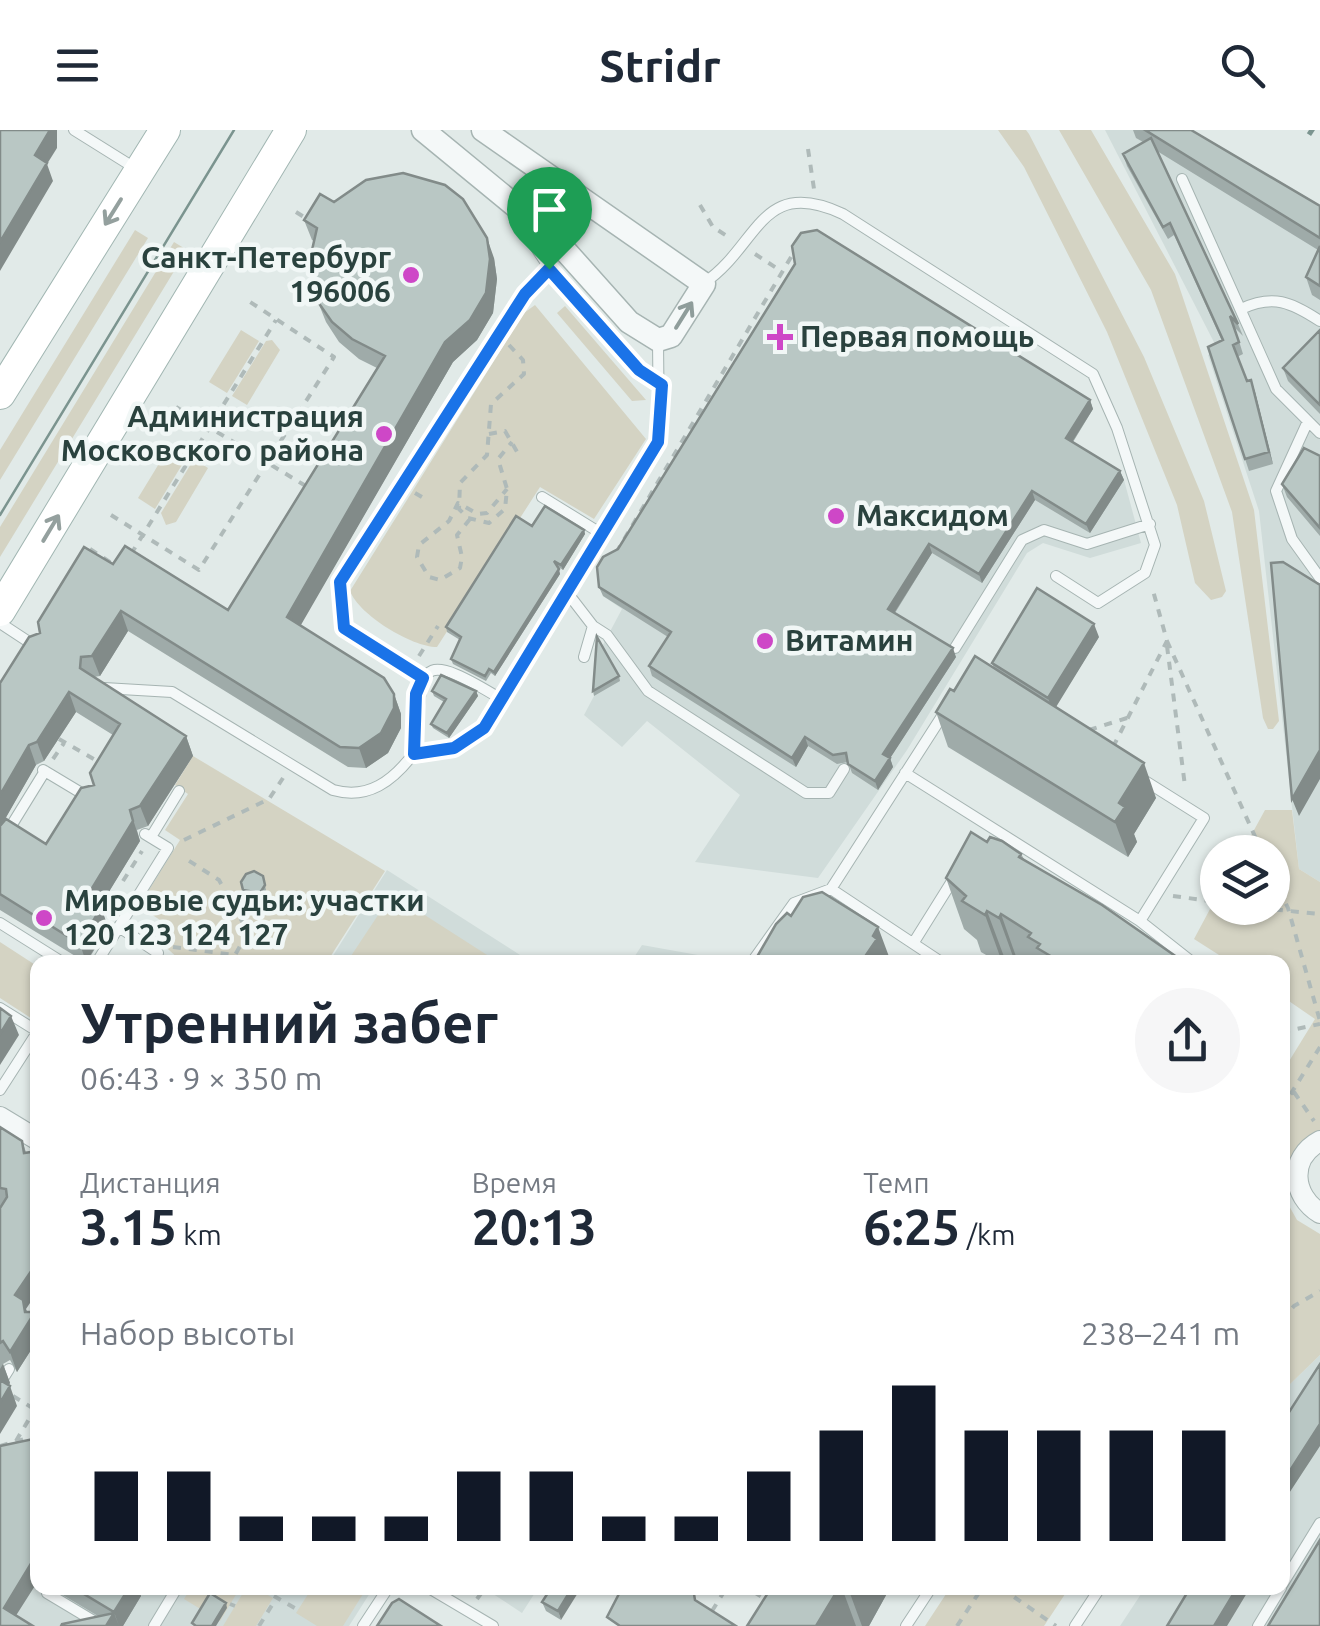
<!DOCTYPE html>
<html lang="ru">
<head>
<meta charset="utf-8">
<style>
	:root { --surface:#fff; --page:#f6f6f7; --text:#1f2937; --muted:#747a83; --accent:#111827 }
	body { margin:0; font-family:Ubuntu,sans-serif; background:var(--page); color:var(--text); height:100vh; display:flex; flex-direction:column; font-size:38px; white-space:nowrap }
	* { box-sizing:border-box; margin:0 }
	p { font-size:32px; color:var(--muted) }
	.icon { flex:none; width:55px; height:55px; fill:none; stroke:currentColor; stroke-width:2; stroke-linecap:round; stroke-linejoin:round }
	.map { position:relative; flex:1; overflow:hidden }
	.details { position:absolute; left:30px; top:825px; width:1260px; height:640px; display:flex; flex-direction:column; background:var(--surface); border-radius:20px; box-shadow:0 2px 8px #0004 }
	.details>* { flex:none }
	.buttons { position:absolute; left:1200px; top:705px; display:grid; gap:20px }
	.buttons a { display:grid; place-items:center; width:90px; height:90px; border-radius:50%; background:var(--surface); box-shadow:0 2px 8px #0004; font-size:50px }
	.pin { position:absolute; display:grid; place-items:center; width:85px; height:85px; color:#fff; margin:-102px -42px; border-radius:50% 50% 50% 0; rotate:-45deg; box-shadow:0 0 10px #0007 }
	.pin .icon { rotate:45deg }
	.round { display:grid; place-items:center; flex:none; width:105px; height:105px; border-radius:52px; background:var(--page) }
	.head { display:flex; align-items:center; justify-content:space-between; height:170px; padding:0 50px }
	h1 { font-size:55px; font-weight:600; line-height:75px }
	.figures { display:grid; grid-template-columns:repeat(3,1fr); gap:15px; height:170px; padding:10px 50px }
	.figures div { display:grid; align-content:center }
	.figures b { font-size:50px; font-weight:600 }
	.figures small { font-size:28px; font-weight:400 }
	.figures p { font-size:28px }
	.chart { height:280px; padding:20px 50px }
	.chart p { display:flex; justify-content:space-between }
	.chart svg { width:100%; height:180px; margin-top:10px; stroke:var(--accent); stroke-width:6 }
	header { display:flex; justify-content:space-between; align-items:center; height:130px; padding:0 50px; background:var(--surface); font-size:45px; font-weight:600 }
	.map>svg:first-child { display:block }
	.built { fill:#d0dcda }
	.green { fill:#d4d3c3 }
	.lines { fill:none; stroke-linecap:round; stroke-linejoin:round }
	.service-casing { stroke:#a6b4b2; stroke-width:12 }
	.minor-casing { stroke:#a6b4b2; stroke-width:22 }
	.tertiary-casing { stroke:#a6b4b2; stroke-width:25 }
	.primary-casing { stroke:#a1b6b2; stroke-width:32 }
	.path { stroke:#afbab9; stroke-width:4; stroke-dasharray:8 8; stroke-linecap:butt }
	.service { stroke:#f4f8f8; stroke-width:10 }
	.minor { stroke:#f4f8f8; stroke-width:20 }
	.tertiary { stroke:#f4f8f8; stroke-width:22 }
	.primary { stroke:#fff; stroke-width:30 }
	.tram { stroke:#7b948f; stroke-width:2.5 }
	.rail { stroke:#7b948f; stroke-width:8; stroke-dasharray:5 10; stroke-linecap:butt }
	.wall { fill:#9faba9; fill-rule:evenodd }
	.shaded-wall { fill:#828b89 }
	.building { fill:#b9c7c4; stroke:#828b89; stroke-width:2.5 }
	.oneway { stroke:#94a09e }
	.oneway2 { stroke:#8f9d9b }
	.route-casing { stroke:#fff; stroke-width:20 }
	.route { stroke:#1a73e8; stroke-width:12 }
	.poi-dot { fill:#ce47c7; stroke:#f1f7f6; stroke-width:4 }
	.labels { text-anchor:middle; stroke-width:9; stroke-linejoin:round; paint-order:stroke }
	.poi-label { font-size:30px; font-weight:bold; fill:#2a423e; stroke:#f1f7f6; text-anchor:start }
</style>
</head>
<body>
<header><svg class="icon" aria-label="menu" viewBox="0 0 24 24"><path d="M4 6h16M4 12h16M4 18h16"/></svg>Stridr<svg class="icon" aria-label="search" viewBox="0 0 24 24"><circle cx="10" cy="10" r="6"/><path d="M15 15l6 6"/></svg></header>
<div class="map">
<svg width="1320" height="1496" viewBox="0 0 1320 1496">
	<rect width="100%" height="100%" fill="#e1eae8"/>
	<!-- built -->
	<path class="built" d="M1105,0H1185L1320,81V752L1299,739L1259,381L1208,225L1218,220Z
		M1093,279L1070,317L1124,350L1141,413L1090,428L1043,413L1027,423L907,620L818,748L695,732L740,665L647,591L622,617L584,585L594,566L597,526L622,479L603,466Z
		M387,740L531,832H329Z
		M642,815L737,832H631Z
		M1320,1225V1496H1120L1145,1458H1282L1283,1261Z
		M37,1327L38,1458H361L370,1463L349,1496H0V1336Z
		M484,1458H538L522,1483Z"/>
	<!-- green -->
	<path class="green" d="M998,0H1026L1029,4L1144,227L1204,371L1226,461L1222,467L1211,470L1195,453L1177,375L1107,202L1024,37Z
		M1059,0H1091L1175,144L1254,380L1279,591L1273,599H1268L1263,588L1232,382L1151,160Z
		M135,100L148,108L0,350V320Z
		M174,112L187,120L0,427V397Z
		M535,175L646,309L594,389L540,357L437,517C412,517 359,485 350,461L524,183Z
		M565,176L646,270L632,271L557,183Z
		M241,200L259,211L227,263L209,252Z
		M272,210L280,220L247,275L232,266L266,211Z
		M171,314L188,325L155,379L138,368Z
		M194,329L208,338L176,392L166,395L161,383Z
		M193,626L385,741L327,832H182L157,809L166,794L139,776L180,710L165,700L188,664L175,655Z
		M1265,680H1292L1299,739L1320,752V1003L1287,1040L1283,1065L1297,1090L1320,1104V1225L1283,1261V941L1315,889L1283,867L1282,832H1230L1194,809L1217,766L1218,778H1272V722H1242Z
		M392,764L498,832H347Z
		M0,812L37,836V892L0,868Z
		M191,1458H240L220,1491L184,1469Z
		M246,1458H256L273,1468L256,1496H223Z
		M312,1458H353L363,1464L343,1496H317L296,1483Z
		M950,1458H1069L1044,1496H925Z"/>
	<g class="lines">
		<defs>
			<path id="service" d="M74,0L138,40
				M1182,49L1276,259L1320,303
				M519,89C550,146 608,220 661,255
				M704,153C759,116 760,45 843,84L1093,244L1117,298L1155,415L1145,443L1098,473L1056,446
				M1241,179C1273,164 1291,172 1320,191
				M1308,291L1276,361L1292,409L1320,448
				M542,367L602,404
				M566,461L593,496L607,505L648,561L806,663H829L844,639
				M0,493L35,516
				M955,518L1022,410L1044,400L1087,414L1150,394
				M584,527L593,496
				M423,548L344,498L341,452L525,163L549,139
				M104,558L172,562L333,660C368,670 393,651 414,623C425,541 409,513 501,569L659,311L658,211
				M43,640L88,667
				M905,643L1140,791L1192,832
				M151,707L179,661
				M0,714L45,641
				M831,759L941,832
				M1140,791L1204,688L1142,649
				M0,793L62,832
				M119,797L158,823
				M914,812L954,748
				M97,832L168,718L145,704
				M752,832L794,773L831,759L944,583
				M0,878L37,901
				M0,960L38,901
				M0,1244L4,1247L9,1239
				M1282,1455L1320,1393
				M429,1458L493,1496
				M47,1463L102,1496
				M154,1496L177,1458
				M363,1496L388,1458
				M906,1496L931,1458
				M1075,1496L1100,1458
				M1258,1496L1281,1458"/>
			<path id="minor" d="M0,987L38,1010
				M1320,1011C1288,1028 1292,1066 1320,1083"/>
			<path id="tertiary" d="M423,0L553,107L629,192L658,210L671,206L704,154L483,0"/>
			<path id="primary" d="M0,264L165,0
				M0,481L291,0"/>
		</defs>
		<!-- service casing -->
		<use href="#service" class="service-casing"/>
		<!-- minor casing -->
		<use href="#minor" class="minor-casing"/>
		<!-- tertiary casing -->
		<use href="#tertiary" class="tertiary-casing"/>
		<!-- primary casing -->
		<use href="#primary" class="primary-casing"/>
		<!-- path -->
		<path class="path" d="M808,19L814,59
			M700,75L713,97L727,106
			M296,82L307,89
			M755,124L781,141
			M509,215L523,230L524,244L491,274L487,325L460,353L459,379L468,388L489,393L505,379L507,359L498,329L512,312
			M176,277L309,358
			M489,304L505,301L520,327
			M415,363L427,370
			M111,385L199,440L334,227L244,168
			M470,389L457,405L462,427L460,438L440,450L429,447L417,427L419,415L449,391L458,373L478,384L487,383L507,359
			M90,419L113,434
			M616,423L794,122
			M131,424L276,190
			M1167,511L1262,722
			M1167,516L1185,656
			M419,526L438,496
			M1089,600L1127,588
			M59,609L99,632
			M1113,617L1167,511L1152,457
			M429,621C458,618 478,607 494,581
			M53,629L64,613
			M184,710L269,669L283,648
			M1272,745L1288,778L1320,891
			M123,751L142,721
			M1173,766L1218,772
			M1259,778L1320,784
			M173,817L235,825L248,802L219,750L183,727
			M1282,902L1320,894
			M1294,962L1314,991
			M1282,978L1320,917
			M1282,1190L1294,1176L1320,1161
			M13,1266L34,1279
			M16,1311L38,1274
			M0,1316L38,1305
			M260,1458L298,1480
			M1001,1458L1056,1496
			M754,1462L767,1470
			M477,1469L485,1458
			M230,1474L235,1476
			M712,1481L725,1460
			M259,1496L277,1467
			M957,1496L982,1458"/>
		<!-- service -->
		<use href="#service" class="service"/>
		<!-- minor -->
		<use href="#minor" class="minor"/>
		<!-- tertiary -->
		<use href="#tertiary" class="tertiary"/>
		<!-- primary -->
		<use href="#primary" class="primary"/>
		<!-- tram -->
		<path class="tram" d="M0,385L234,0"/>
		<!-- rail -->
		<path class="rail" d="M1309,0L1320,7"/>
	</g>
	<!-- wall -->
	<path class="wall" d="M1133,0H1191L1320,76V170L1312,165L1306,147L1318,120L1157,21L1238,194L1243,206L1235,198L1243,224L1237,227L1247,251L1251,250L1255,262L1273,334L1249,341L1208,217L1222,211L1174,105L1168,109L1127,36L1123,24L1143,12L1136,8Z
		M334,72L494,128L497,149L493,183L477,210L453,232L300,495L394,564L401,584V598L388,623L366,638L348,637L128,501L100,546L94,547L186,606L193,626L148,696L137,700L140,711L100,776L108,797L87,832H85L0,780V553L40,503L113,434L228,480L377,238L359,229L339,212L326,192L318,172L314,111L312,110L304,90ZM76,582L113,605L94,655L46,714L3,692L36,635L44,631Z
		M1320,200V284L1288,251L1283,238Z
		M1090,270L1093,279L1073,312L1120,341L1124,350L1090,403L1035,370L982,453L932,423L895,483L956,527L890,628L893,637L878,660L852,643L848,632L837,634L808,616L796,637L652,546L649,536L668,507L603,466L599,457Z
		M1320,326V406L1287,367L1282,354Z
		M532,396L584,400L585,404L563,440L557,436L560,444L495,546L491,543L486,551L453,534L451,529L460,510L447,502L446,497Z
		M1099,507L1055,577L1156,668L1134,704L1137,712L1128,727L948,617L936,582L994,538L992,533Z
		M619,546L620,551L594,566L593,561Z
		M432,561H476L478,566L449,608L433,598L431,594L444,572L434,566Z
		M987,712L1021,724L1024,729L1184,832H998L981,822L977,810L964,799L946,748Z
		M263,746L266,760L262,768L245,765L243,760Z
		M0,997L22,1011L26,1022V1179L27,1182H35L38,1188V1209L17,1242L10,1230L3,1234L10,1253L8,1255L17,1276L0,1239Z
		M51,1458H138L141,1466L123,1496H61L98,1486Z
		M551,1458L561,1490L546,1481L542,1472Z
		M771,1458H890L869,1496H747Z"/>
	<!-- shaded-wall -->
	<path class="shaded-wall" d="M50,0H57V18L47,34L53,51L0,141V112L35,25Z
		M487,108L494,128L497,149L493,183L477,210L453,232L294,507L287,487Z
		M1251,250L1255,262L1273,334L1269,322Z
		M1090,270L1093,279L1069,317L1066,308Z
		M1120,341L1124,350L1090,403L1086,394Z
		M1032,361L1035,370L982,453L979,444Z
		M584,400L585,404L563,440L561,435Z
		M929,414L932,423L891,488L888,479Z
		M559,439L560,444L495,546L494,542Z
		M121,481L128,501L100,546L92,526Z
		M1094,494L1099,507L1053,582L1048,568Z
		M953,518L956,527L887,633L883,624Z
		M476,561L478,566L449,608L447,603Z
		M69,562L76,582L44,631L37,612Z
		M394,564L401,584V598L388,623L366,638L359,618Z
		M186,606L193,626L148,696L140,676Z
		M805,607L808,616L796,637L792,628Z
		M29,615L36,635L0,698V665Z
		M1320,620V649L1299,686L1292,669Z
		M890,628L893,637L878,660L875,651Z
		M1144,633L1156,668L1134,704L1137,712L1128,727L1115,692L1119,673Z
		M130,680L140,711L93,788L86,768Z
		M101,777L108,797L86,832L80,814Z
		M987,781L1006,832H1002L985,785Z
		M1001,784L1018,832H1015L999,788Z
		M878,797L891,832H859L873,806Z
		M11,886L19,905L0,935V904Z
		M38,1131V1161L26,1179L30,1191L35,1182L38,1188V1209L17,1242L10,1222L15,1165Z
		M3,1234L10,1253L2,1266L0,1261V1239Z
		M10,1256L17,1276L0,1304V1273Z
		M1320,1294V1316L1282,1374V1353Z
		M32,1432L38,1451L10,1495L4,1478Z
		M129,1458H138L141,1466L123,1496H119L114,1482Z
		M572,1458H581L561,1490L558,1481Z
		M839,1458H842L856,1496H816Z
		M848,1458H890L869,1496H862Z
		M1237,1458H1250L1227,1496H1214Z
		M226,1473L227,1478L216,1496H212Z
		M114,1483L119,1496H106Z"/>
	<!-- building -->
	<path class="building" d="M0,0H50L35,25L47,33L0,112Z
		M1145,0H1191L1320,76V108Z
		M1151,8L1238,194L1230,186L1239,212L1233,215L1247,251L1251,250L1269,322L1245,329L1208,217L1223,210L1170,93L1163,97L1123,24Z
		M403,43L445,55L463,69L487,108L490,129L486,163L470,190L445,212L287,487L384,548L394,564V578L381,603L359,618L340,617L121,481L92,526L81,527L80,538L186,606L140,676L130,680L133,691L86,768L101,777L80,814L0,764V696L6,689L46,714L81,658L94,655L90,643L120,594L69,562L37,612L29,615L0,665V553L29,507L40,503L38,492L84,417L113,434L125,416L228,480L385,226L352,209L332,192L318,172L310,129L317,98L304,90L320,64L334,72L366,50Z
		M817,100L1090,270L1066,308L1120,341L1086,394L1032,361L979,444L929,414L888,479L953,518L883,624L890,628L875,651L848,634L846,623L833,625L805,607L792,628L649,536L671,502L599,457L597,437L603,427L618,419L795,134L792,116L801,103Z
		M1320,116V156L1306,147Z
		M1320,200V275L1283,238Z
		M1304,318L1320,326V398L1282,354Z
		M545,376L584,400L561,435L554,431L559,439L494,542L489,539L485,546L451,529L461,507L446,497L516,386L532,396Z
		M1283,432L1320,455V620L1292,669L1271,433Z
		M1037,458L1094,494L1048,568L992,533Z
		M597,507L619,546L593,561Z
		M975,526L1144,633L1119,673L1125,677L1115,692L936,582L950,559L954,561Z
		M441,545L476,561L447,603L431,594L446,569L432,561Z
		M971,702L987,712L990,707L1002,711L1021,724L1019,727L1102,775L1184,832H1069L1061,827L1059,831L1037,818L1040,814L1028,807L1031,803L1001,784L999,788L987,781L985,785L962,771L966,766L946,748Z
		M254,741L263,746L265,755L260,763L243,760L241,752L246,744Z
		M822,762L878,797L873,806L877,809L862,831L859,832H754L776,794L787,783L791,786L803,767Z
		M0,878L11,886L0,904Z
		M0,997L22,1011L24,1023L38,1021V1131L15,1165L23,1170L25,1182H35L10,1222L3,1211L0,1213V1078L7,1067L6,1059L0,1058Z
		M1320,1234V1294L1282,1353V1293Z
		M0,1250L10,1256L0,1273Z
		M38,1308V1435L32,1432L4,1478L33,1496H0V1316Z
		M1320,1410V1496H1268Z
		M74,1458H129L114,1482Z
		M551,1458H572L558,1481L542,1472Z
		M622,1458H682L694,1464L695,1470L736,1496H620L607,1487Z
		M771,1458H839L816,1496H747Z
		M1190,1458H1237L1214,1496H1167Z
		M210,1463L226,1473L212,1496H196L192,1493Z
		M399,1469L441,1496H377L392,1473Z
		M114,1483L106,1496H61L62,1494Z"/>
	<!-- one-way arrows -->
	<defs><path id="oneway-shaft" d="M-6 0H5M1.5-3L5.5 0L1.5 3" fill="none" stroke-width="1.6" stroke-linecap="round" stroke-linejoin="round" transform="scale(2.5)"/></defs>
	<g class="oneway">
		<use href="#oneway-shaft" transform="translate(113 82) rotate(122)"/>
		<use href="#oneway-shaft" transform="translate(51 398) rotate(-59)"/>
	</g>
	<use class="oneway2" href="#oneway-shaft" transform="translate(684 185) rotate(-58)"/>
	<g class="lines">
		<defs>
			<path id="route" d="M549,139L639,240L662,255L658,312L484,598L454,618L414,624L416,564L423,548L344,498L340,452L525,164Z"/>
		</defs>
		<!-- route casing -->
		<use href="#route" class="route-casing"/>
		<!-- route -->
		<use href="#route" class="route"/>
	</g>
	<!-- markers -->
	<g class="poi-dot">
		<circle cx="411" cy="145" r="10"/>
		<path d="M775 192h10v10h10v10h-10v10h-10v-10h-10v-10h10z"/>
		<circle cx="384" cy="304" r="10"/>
		<circle cx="836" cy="386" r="10"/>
		<circle cx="765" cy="511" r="10"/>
		<circle cx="44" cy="788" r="10"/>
	</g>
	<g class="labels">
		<!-- poi labels -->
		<g class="poi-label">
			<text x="391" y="138" text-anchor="end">Санкт-Петербург<tspan x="391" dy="34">196006</tspan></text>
			<text x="800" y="217">Первая помощь</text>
			<text x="364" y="297" text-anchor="end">Администрация<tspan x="364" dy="34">Московского района</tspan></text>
			<text x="856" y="396">Максидом</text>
			<text x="785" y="521">Витамин</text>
			<text x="64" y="781">Мировые судьи: участки<tspan x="64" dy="34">120 123 124 127</tspan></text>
		</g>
	</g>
</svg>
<div class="buttons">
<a><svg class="icon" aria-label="layers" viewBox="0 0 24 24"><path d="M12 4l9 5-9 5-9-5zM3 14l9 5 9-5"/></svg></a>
</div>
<div class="pin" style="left:549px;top:139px;background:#1e9e55"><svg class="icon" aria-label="arrive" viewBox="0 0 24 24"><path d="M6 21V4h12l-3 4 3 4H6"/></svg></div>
<section class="details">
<div class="head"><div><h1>Утренний забег</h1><p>06:43 · 9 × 350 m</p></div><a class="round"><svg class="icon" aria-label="share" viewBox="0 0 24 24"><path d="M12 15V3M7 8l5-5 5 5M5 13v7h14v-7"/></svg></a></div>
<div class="figures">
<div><p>Дистанция</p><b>3.15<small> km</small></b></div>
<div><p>Время</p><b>20:13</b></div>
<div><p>Темп</p><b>6:25<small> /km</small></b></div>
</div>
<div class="chart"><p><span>Набор высоты</span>238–241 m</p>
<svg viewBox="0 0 160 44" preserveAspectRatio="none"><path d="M5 44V27M15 44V27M25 44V38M35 44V38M45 44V38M55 44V27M65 44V27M75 44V38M85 44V38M95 44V27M105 44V17M115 44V6M125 44V17M135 44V17M145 44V17M155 44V17"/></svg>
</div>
</section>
</div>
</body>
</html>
